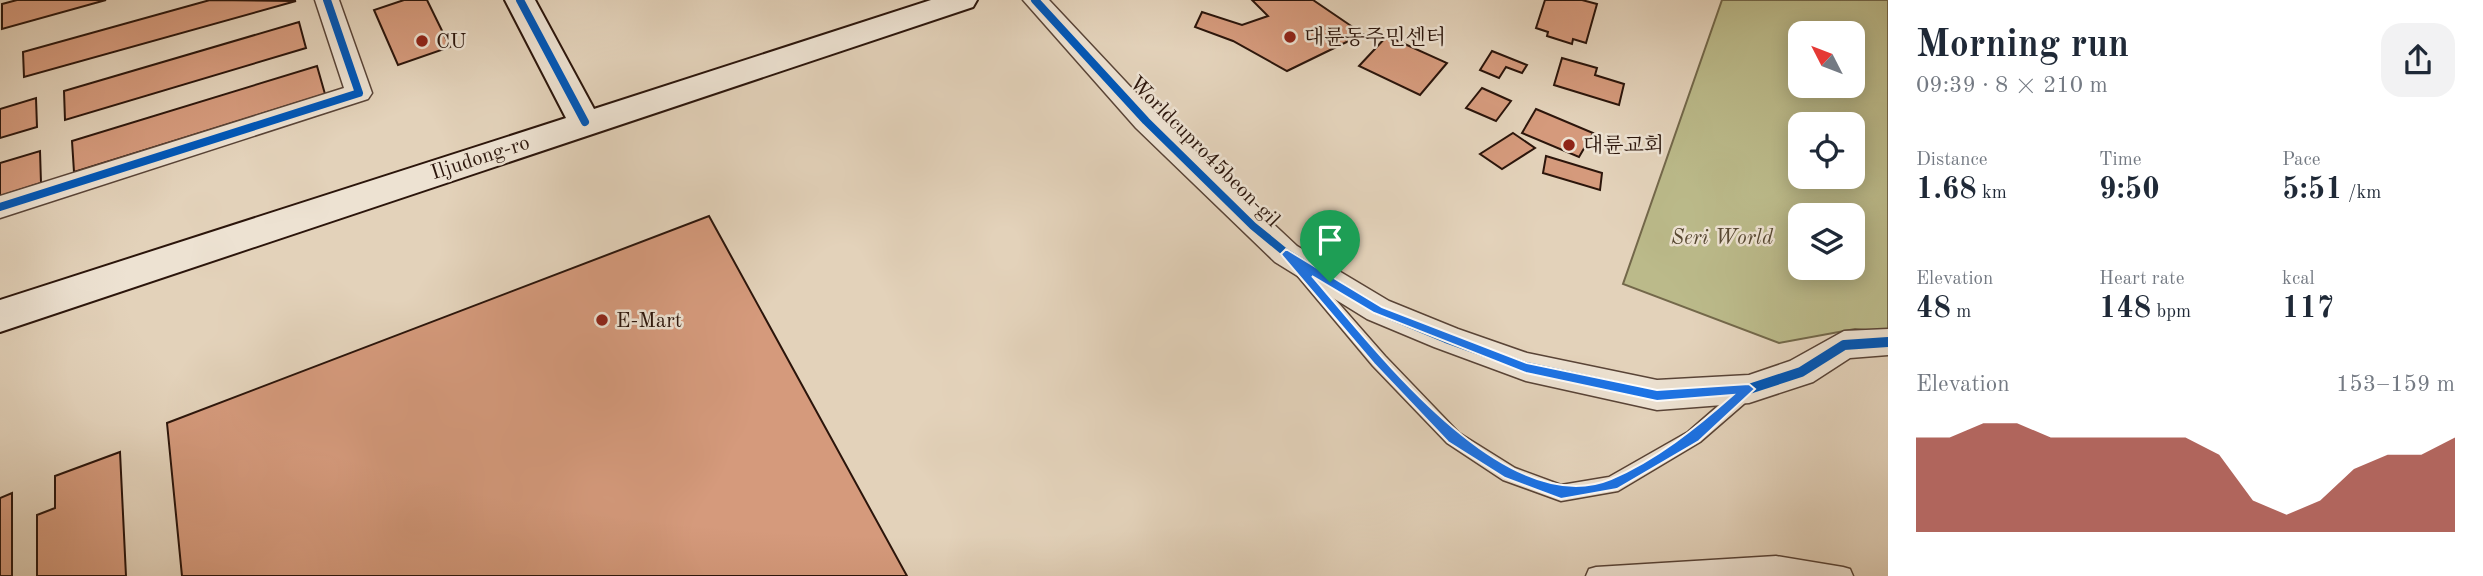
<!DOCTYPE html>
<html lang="en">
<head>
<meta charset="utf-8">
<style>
	:root { --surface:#fff; --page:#f2f2f3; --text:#1f2937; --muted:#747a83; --accent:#8f2418 }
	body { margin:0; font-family:"Old Standard TT","Noto Serif KR",serif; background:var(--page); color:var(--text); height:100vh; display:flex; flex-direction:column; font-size:26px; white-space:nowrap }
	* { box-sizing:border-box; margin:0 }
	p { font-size:23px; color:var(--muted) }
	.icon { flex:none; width:38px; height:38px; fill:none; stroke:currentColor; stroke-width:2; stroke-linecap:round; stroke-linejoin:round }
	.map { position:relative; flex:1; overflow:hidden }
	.side { display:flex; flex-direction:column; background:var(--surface); width:595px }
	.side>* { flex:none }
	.needle { width:46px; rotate:312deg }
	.tools { position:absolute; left:1788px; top:21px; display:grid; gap:14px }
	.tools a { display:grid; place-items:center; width:77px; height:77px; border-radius:14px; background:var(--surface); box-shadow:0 4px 18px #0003; font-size:35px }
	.pin { position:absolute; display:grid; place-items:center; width:60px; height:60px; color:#fff; margin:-72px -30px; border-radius:50% 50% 50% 0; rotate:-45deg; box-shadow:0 0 7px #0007 }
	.pin .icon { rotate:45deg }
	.round { display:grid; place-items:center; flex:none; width:74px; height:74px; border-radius:21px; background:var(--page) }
	.summary { display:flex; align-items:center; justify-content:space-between; height:119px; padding:0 28px }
	h1 { font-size:38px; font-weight:600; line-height:52px }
	.metrics { display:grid; grid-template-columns:repeat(3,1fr); gap:10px; height:119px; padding:7px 28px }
	.metrics div { display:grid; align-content:center }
	.metrics b { font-size:30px; font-weight:600 }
	.metrics small { font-size:19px; font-weight:400 }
	.metrics p { font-size:19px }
	.chart { height:196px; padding:14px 28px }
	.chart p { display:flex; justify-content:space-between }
	.chart svg { width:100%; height:126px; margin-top:7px; fill:var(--accent); opacity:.7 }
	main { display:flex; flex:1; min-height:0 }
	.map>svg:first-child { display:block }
	.green { fill:#bbba8a; stroke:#73684a; stroke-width:2; fill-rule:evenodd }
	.building { fill:#d59a7c; stroke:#2b150b; stroke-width:2 }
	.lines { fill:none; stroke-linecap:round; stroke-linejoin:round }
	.lane-casing { stroke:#594437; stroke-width:3 }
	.street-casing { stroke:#594437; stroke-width:3 }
	.secondary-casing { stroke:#2b150b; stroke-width:4 }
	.lane { fill:#ede2d2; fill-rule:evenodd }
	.street { fill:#ede2d2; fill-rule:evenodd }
	.secondary { fill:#ede2d2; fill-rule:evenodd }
	.cycleway-far1-casing { stroke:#ede2d2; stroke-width:11 }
	.cycleway-casing { stroke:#ede2d2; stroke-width:14 }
	.cycleway-far1 { stroke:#0057b8; stroke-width:8 }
	.cycleway { stroke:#0057b8; stroke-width:10 }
	.route { fill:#1a73e8; stroke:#fff; stroke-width:2; fill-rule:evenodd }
	.poi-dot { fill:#8f2418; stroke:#ede2d2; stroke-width:2.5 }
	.labels { text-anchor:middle; stroke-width:5; stroke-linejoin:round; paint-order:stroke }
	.poi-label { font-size:21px; fill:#2b150b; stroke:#ede2d2; text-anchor:start }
	.street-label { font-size:21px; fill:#2b150b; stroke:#ede2d2 }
	.park-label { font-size:21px; font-style:italic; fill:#564731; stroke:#ede2d2 }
</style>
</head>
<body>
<main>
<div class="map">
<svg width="1888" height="576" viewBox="0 0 1888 576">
	<rect width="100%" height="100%" fill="#e3d2ba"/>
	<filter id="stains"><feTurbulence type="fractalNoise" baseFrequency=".00286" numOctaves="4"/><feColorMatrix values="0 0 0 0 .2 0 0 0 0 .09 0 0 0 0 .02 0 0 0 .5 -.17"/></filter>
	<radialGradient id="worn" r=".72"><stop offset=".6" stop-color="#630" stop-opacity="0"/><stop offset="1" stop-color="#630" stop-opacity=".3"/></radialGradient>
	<!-- green -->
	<path class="green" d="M1722,0H1888V332L1855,329L1779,343L1623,284ZM1801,33H1853V86H1801ZM1801,124H1853V177H1801ZM1801,215H1853V268H1801Z"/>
	<!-- building -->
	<path class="building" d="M17,0H106L2,29V4Z
		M210,0L296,1L24,77L23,52Z
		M404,0H427L450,47L398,65L374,10Z
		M1252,0H1313L1363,34L1287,71L1233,41L1195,27L1202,12L1242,25L1268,16Z
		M1545,0H1582L1597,4L1586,43L1573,39L1572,44L1547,36L1548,32L1536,28Z
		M299,22L306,48L65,120L64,91Z
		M1387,36L1447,63L1420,95L1359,66Z
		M1492,51L1527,65L1522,73L1506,67L1499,78L1480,70Z
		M1562,58L1597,68L1595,75L1624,84L1619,105L1554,85Z
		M317,66L325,94L74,172L72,141Z
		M1482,88L1511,101L1496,121L1466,108Z
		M36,98L37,127L0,138V109Z
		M1536,109L1593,133L1579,157L1522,133Z
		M1513,133L1535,148L1502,169L1480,154Z
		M40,151L41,183L0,196V163Z
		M1546,156L1602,173L1600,190L1543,173Z
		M709,216L907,576H182L167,423Z
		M120,452L126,576H37V515L55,508V476Z
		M12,493V576H0V498Z"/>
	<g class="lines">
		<defs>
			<path id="lane" d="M1301,264L1306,266L1385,356L1459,433L1515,468L1561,485L1609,477L1688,432L1741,386L1747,384L1753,386L1755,391L1753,396L1700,442L1618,491L1561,501L1503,480L1447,443L1373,366L1296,274L1293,270L1296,266Z
				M1776,556L1843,567L1850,569L1853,576H1586L1589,569L1596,567Z"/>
			<path id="street" d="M315,0H339L372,93L368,99L0,218V196L344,88Z
				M1023,0H1049L1156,114L1297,246L1389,301L1458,329L1527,353L1657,380L1749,375L1790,361L1844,331L1888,329V355L1850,358L1813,382L1749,403L1657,410L1526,381L1434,347L1367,319L1275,262L1136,128Z"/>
			<path id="secondary" d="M505,0H535L594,109L931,0H977L973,7L0,332V300L566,118Z"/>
		</defs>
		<!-- lane casing -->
		<use href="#lane" class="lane-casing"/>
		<!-- street casing -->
		<use href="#street" class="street-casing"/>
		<!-- secondary casing -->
		<use href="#secondary" class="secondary-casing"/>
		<!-- lane -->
		<use href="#lane" class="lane"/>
		<!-- street -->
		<use href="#street" class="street"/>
		<!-- secondary -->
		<use href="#secondary" class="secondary"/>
		<defs>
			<path id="cycleway-far1" d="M520,0L585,122
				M1035,0L1146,121L1253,226L1291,257
				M0,207L359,93L327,0"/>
			<path id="cycleway" d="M1288,255L1378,310L1446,338L1526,367L1657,395L1749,389L1801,372L1844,345L1888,342"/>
		</defs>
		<!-- cycleway-far1 casing -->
		<use href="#cycleway-far1" class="cycleway-far1-casing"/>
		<!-- cycleway casing -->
		<use href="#cycleway" class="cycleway-casing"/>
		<!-- cycleway-far1 -->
		<use href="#cycleway-far1" class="cycleway-far1"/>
		<!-- cycleway -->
		<use href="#cycleway" class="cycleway"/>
	</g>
	<!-- route -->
	<path class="route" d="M1286,249L1382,307L1527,363L1657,390L1749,384L1755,389L1699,441L1617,489L1561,499L1505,478L1448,442L1374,364L1283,257L1281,254ZM1312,276L1374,313L1526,373L1657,401L1733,395C1697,427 1656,460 1611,479C1505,523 1373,346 1312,276Z"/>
	<!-- markers -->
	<g class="poi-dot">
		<circle cx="1290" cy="37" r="7"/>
		<circle cx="422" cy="41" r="7"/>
		<circle cx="1569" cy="145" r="7"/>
		<circle cx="602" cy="320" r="7"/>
	</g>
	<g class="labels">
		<!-- poi labels -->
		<g class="poi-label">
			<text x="1304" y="44">대륜동주민센터</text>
			<text x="436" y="48">CU</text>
			<text x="1583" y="152">대륜교회</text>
			<text x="616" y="327">E-Mart</text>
		</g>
		<!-- street labels -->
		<g class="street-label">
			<text transform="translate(1205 151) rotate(45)" y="7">Worldcupro45beon-gil</text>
			<text transform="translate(480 157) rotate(-18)" y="7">Iljudong-ro</text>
		</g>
		<!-- park labels -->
		<g class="park-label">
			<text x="1722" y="244">Seri World</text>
		</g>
	</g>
	<rect width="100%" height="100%" filter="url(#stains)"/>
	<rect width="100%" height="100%" fill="url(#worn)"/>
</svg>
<div class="tools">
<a><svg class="needle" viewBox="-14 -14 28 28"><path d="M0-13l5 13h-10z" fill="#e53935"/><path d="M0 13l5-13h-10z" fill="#747a83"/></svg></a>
<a><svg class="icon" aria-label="locate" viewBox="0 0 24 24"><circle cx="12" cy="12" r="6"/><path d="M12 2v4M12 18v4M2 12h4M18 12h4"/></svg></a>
<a><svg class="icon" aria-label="layers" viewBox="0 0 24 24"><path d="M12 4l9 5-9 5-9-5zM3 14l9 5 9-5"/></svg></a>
</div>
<div class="pin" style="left:1330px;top:282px;background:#1e9e55"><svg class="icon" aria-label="arrive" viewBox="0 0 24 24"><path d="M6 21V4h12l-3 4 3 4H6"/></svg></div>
</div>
<section class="side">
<div class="summary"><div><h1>Morning run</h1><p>09:39 · 8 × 210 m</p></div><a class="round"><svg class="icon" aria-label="share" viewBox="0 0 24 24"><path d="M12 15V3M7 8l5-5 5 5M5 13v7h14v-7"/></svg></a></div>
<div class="metrics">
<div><p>Distance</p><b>1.68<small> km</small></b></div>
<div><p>Time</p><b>9:50</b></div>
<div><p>Pace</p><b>5:51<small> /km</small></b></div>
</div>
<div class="metrics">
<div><p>Elevation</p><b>48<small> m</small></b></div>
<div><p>Heart rate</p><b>148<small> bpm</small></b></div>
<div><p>kcal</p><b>117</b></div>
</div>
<div class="chart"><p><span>Elevation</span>153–159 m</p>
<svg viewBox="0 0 160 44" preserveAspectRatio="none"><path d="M0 44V11L10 11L20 6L30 6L40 11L50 11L60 11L70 11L80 11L90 17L100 33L110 38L120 33L130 22L140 17L150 17L160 11V44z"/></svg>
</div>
</section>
</main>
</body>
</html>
